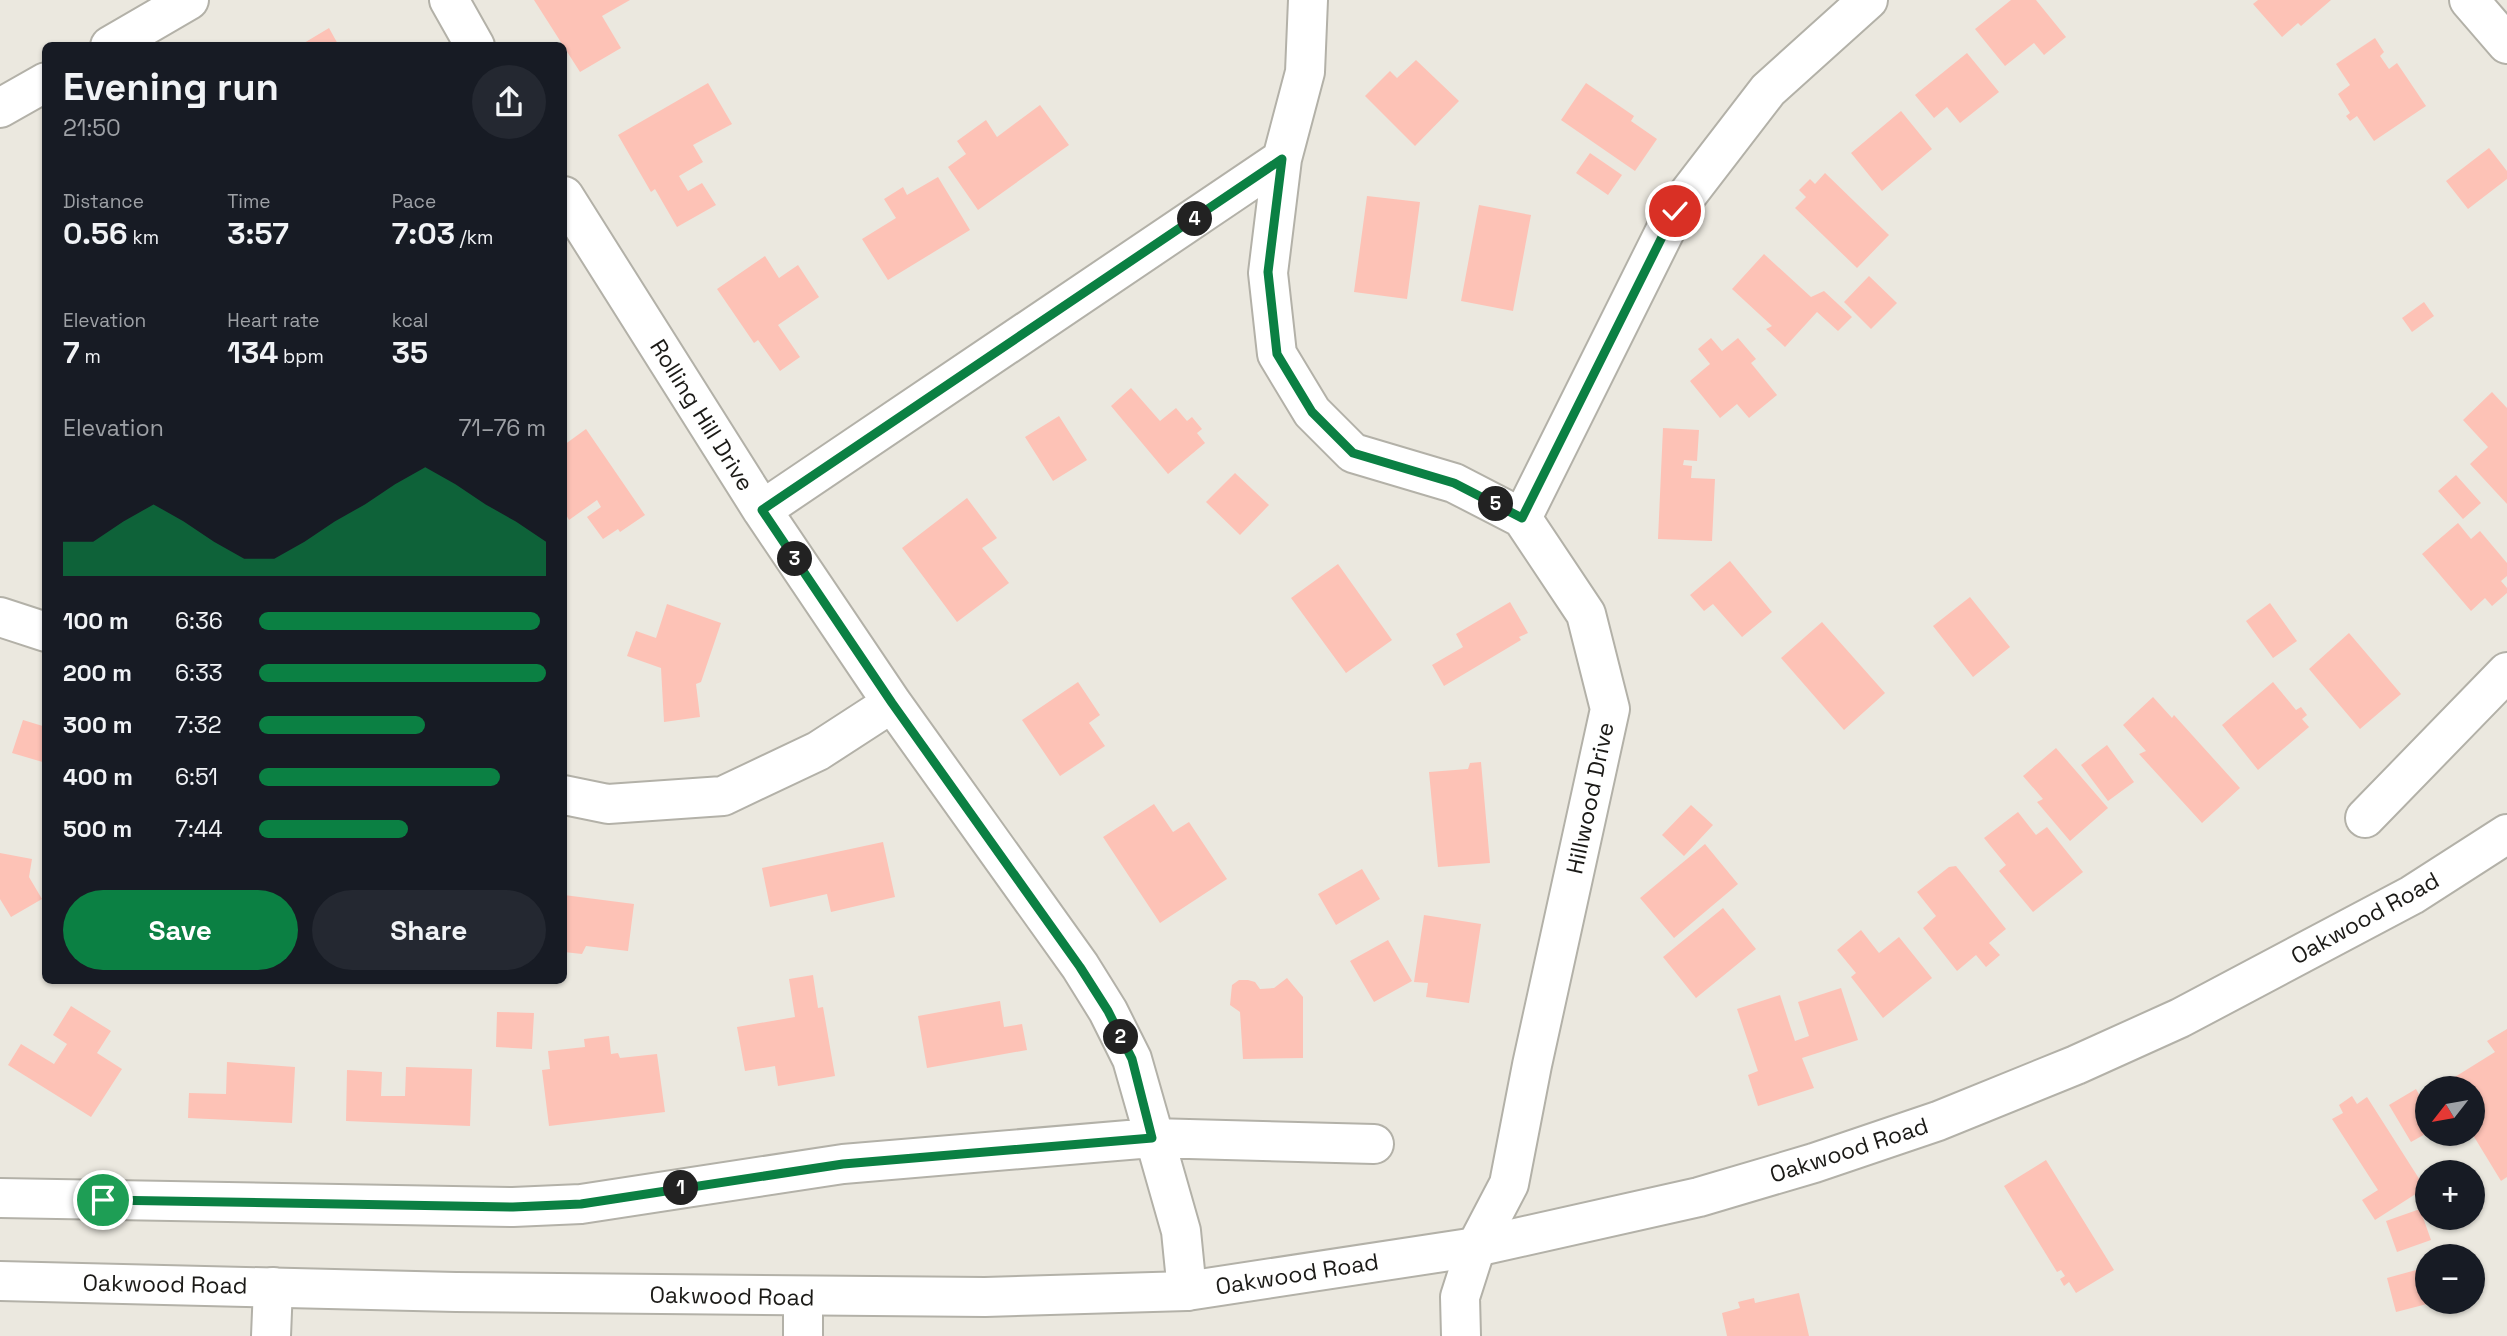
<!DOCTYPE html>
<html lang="en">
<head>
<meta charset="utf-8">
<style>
	:root { --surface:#171b24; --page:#242831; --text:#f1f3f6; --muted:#9ea1a6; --accent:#0b8043 }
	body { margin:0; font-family:"Space Grotesk",sans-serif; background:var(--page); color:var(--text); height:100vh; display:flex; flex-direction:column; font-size:26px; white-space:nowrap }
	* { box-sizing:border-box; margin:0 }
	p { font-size:23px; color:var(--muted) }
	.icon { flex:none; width:38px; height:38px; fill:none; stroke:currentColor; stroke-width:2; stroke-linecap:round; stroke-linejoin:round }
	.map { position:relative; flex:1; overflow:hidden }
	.panel { position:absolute; left:42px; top:42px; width:525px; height:942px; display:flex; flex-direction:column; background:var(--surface); border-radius:10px; box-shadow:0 2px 5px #0004 }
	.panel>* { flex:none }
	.needle { width:46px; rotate:239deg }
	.controls { position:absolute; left:2415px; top:1076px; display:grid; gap:14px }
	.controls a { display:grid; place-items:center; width:70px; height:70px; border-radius:50%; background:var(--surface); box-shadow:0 2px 5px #0004; font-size:35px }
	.pin { position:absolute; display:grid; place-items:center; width:60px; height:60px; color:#fff; margin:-30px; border:4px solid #fff; border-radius:50%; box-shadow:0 2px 7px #0007 }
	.km { position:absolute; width:35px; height:35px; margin:-18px; border-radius:50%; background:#222; color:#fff; font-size:19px; line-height:35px; text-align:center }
	.round { display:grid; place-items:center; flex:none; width:74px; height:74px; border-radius:37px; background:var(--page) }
	.headline { display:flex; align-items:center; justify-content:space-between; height:119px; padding:0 21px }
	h1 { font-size:38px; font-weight:700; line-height:52px }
	.stats { display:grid; grid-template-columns:repeat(3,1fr); gap:10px; height:119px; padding:7px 21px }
	.stats div { display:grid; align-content:center }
	.stats b { font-size:30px; font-weight:700 }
	.stats small { font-size:19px; font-weight:400 }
	.stats p { font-size:19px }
	.chart { height:196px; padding:14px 21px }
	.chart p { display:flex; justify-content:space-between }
	.chart svg { width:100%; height:126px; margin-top:7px; fill:var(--accent); opacity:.7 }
	.primary-button { display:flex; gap:14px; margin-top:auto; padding:14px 21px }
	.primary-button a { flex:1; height:80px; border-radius:42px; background:var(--accent); color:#fff; font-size:28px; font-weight:700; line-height:80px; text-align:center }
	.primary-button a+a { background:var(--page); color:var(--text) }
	ul { padding:0 21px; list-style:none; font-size:23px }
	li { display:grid; grid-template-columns:112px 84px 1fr; align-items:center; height:52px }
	li i { height:18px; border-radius:9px; background:var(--accent) }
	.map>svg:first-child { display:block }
	.building { fill:#fdc2b6 }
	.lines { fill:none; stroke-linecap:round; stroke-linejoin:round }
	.minor-casing { stroke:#b3b1a8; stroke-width:42 }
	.major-casing { stroke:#b3b1a8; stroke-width:42 }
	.minor { stroke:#fff; stroke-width:38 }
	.major { stroke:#fff; stroke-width:38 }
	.route-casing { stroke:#fff; stroke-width:14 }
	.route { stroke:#0b8043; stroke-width:9 }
	.labels { text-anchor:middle; stroke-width:6; stroke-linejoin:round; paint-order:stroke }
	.street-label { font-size:23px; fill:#1b1a17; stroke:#fff }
</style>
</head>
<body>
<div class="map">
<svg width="2507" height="1336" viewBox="0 0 2507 1336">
	<rect width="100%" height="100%" fill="#ebe8df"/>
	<!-- building -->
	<path class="building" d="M534,0H630L602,16L621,48L580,72Z
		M2011,0H2036L2066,37L2044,55L2034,43L2005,66L1975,29Z
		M2258,0H2331L2301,26L2298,23L2282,37L2253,4Z
		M329,28L339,46H299Z
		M2375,38L2384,52L2380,56L2389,69L2397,63L2426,106L2374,141L2357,116L2350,121L2346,116L2350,113L2338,94L2350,85L2336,64Z
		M1967,53L1999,92L1960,123L1947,107L1934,118L1915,95Z
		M1416,60L1459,101L1415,146L1365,96L1390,71L1397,78Z
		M708,83L732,124L693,145L703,162L679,176L688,191L702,183L716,205L677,227L655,189L651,192L618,135Z
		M1586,83L1634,116L1631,121L1657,139L1635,171L1561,120Z
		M1040,105L1069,145L978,210L948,167L966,154L957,141L986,120L997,137Z
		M1901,111L1932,149L1882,191L1851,153Z
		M2489,148L2507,171V179L2468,209L2446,181Z
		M1590,153L1622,175L1608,195L1576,173Z
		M1825,173L1889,235L1857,268L1795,208L1806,197L1799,190L1810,179L1815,184Z
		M938,177L970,230L888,280L862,239L896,218L884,199L903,187L907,195Z
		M1367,196L1420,202L1407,299L1354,292Z
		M1479,205L1531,215L1513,311L1461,301Z
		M1764,254L1811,297L1824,291L1852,317L1838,331L1817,312L1785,347L1766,329L1772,326L1732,289Z
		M765,256L779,278L798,265L819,297L778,325L800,357L780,371L758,340L754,343L717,289Z
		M1869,276L1897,303L1871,329L1844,302Z
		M2424,302L2434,316L2412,332L2402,318Z
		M1711,338L1722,351L1738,338L1756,359L1751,363L1777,395L1749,418L1737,404L1720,418L1690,381L1710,364L1698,349Z
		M1131,388L1160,421L1176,408L1187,421L1192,417L1202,429L1197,433L1205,443L1168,474L1111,406Z
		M2492,392L2507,408V504L2470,464L2488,447L2463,420Z
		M1059,416L1087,460L1053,481L1025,437Z
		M1663,428L1699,430L1697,461L1684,460L1683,465L1692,466L1691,478L1715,479L1712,541L1658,539Z
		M586,429L645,515L620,532L618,529L603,539L587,517L601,507L597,500L569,520L564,511V445Z
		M1235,473L1269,505L1240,535L1206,502Z
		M2456,475L2481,503L2463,519L2438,491Z
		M967,498L997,538L982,548L1009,583L957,622L902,548Z
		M2458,523L2471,539L2480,531L2507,563V576L2501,581L2507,588V593L2492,606L2485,598L2471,611L2422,554Z
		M1730,561L1772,612L1742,637L1713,604L1704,611L1690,595Z
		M1338,564L1392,640L1346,673L1291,598Z
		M1970,597L2010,647L1973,677L1933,626Z
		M1510,602L1528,633L1519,637L1521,640L1444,686L1432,665L1463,647L1456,634Z
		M2270,603L2297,641L2273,658L2246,621Z
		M667,604L721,623L701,682L696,684L700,717L664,722L661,668L627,656L636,631L656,638Z
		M1822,622L1885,693L1844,730L1781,658Z
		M2349,633L2401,694L2360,729L2309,669Z
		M1078,682L1100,715L1089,723L1105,746L1060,776L1022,720Z
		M2273,682L2296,710L2301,707L2307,715L2302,719L2309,727L2258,770L2222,725Z
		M2153,697L2172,718L2174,715L2240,788L2202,823L2139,754L2146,751L2123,725Z
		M23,720L46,727V763L12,753Z
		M2107,745L2134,782L2108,801L2081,765Z
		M2056,748L2108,808L2070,841L2037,802L2043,799L2023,776Z
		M1481,762L1490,863L1438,867L1429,772L1468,769L1470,763Z
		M1154,804L1173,832L1189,822L1227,879L1160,923L1103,837Z
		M1691,805L1713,825L1684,856L1662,835Z
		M2018,812L2036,835L2047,827L2083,872L2033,912L1999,871L2006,865L1984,838Z
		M883,842L895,897L831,912L827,894L770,907L762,868Z
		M1705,844L1738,884L1674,938L1640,898Z
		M0,853L32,859L29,877L42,899L11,917L0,899Z
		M1956,866L2006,929L1989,943L2000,955L1986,967L1976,955L1957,971L1923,928L1936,916L1917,892L1949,867Z
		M1362,869L1380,899L1336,925L1318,894Z
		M564,895L634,904L628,951L586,946L582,954L564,952Z
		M1723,908L1756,949L1696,998L1663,957Z
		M1424,915L1481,924L1469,1003L1426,997L1428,983L1414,982Z
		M1861,930L1879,953L1899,937L1932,978L1883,1018L1851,977L1856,973L1837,950Z
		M1388,940L1412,981L1374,1002L1350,961Z
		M813,975L818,1008L823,1007L835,1076L778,1086L775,1066L745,1071L737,1027L795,1017L789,979Z
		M1287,978L1303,997V1058L1243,1059L1240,1012L1230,1005L1232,985L1239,980H1248L1255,982L1260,989L1274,988Z
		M1841,988L1858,1040L1802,1058L1814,1088L1758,1106L1748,1075L1758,1071L1737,1009L1780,995L1795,1041L1809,1036L1798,1002Z
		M1000,1001L1004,1027L1022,1024L1027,1050L927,1068L918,1016Z
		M71,1006L111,1031L97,1053L122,1069L91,1117L8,1065L21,1044L54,1064L67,1044L53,1035Z
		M497,1012L534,1013L532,1049L496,1047Z
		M2507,1029V1177L2501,1181L2473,1135V1088H2444L2442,1085L2495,1052L2487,1041Z
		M609,1036L611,1054L618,1053L620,1058L657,1054L665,1112L549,1126L542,1070L550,1069L548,1051L585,1047L584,1039Z
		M227,1062L295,1067L292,1123L188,1118L189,1093L226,1094Z
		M406,1067L472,1069L470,1126L346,1121L347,1070L382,1072L381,1096H405Z
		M2416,1089L2427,1109V1133L2411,1142L2389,1105Z
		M2352,1096L2357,1104L2367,1097L2425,1188L2375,1220L2362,1200L2378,1190L2332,1119L2343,1113L2339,1105Z
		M2046,1160L2114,1270L2076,1293L2069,1282L2064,1286L2060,1279L2065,1276L2061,1270L2057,1272L2004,1186Z
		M2420,1209L2431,1240L2397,1252L2386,1221Z
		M2427,1267V1304L2396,1312L2387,1278Z
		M1799,1293L1809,1336H1727L1722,1313L1740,1308L1738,1302L1754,1298L1755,1303Z"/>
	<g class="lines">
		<defs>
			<path id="minor" d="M449,0L475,46
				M1308,0L1305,72L1282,159L1268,273L1277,354L1312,412L1353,453L1454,483L1522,518L1586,614L1610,709L1532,1065L1509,1184L1476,1247L1460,1297L1461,1336
				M2469,0L2507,44
				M110,46L189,0
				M0,108L46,82
				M564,196L762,510L892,703L1080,966L1108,1011L1132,1059L1181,1231L1187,1291
				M762,510L1282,159
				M1522,518L1675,211L1768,90L1868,0
				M0,617L46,632
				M564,795L608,804L723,796L818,751L892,703
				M2365,818L2507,672
				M0,1198L513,1207L581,1204L843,1164L1152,1138L1374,1144
				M803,1297V1336
				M271,1336L273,1287"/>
			<path id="major" d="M0,1281L456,1292L985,1297L1187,1291L1476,1247L1699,1197L1814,1163L1938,1121L2076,1065L2180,1018L2412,895L2507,834"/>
		</defs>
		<!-- minor casing -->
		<use href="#minor" class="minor-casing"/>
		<!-- major casing -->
		<use href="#major" class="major-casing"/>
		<!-- minor -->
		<use href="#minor" class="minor"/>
		<!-- major -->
		<use href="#major" class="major"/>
	</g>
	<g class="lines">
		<defs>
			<path id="route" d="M103,1200L513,1207L581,1204L843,1164L1152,1138L1132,1059L1108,1011L1080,967L892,703L762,510L1282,159L1268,272L1277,354L1312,412L1353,453L1454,483L1522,518L1675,211"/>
		</defs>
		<!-- route casing -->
		<use href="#route" class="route-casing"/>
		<!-- route -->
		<use href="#route" class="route"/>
	</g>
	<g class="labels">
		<!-- street labels -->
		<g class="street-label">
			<text transform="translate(702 415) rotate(58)" y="8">Rolling Hill Drive</text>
			<text transform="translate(1590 798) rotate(-78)" y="8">Hillwood Drive</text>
			<text transform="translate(2365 918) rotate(-29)" y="8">Oakwood Road</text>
			<text transform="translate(1849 1150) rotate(-18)" y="8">Oakwood Road</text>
			<text transform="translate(1297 1274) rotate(-9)" y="8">Oakwood Road</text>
			<text transform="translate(165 1284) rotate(1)" y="8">Oakwood Road</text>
			<text transform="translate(732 1296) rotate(1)" y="8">Oakwood Road</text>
		</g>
	</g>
</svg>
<div class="controls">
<a><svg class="needle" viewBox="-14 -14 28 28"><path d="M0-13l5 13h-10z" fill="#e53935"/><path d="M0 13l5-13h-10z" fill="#9ea1a6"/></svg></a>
<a>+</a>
<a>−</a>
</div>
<div class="pin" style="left:103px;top:1200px;background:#1e9e55"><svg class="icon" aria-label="arrive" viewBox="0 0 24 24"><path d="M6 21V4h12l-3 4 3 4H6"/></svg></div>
<div class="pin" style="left:1675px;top:211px;background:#d93025"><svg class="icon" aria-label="check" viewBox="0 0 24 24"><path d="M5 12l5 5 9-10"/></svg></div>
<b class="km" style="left:681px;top:1188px">1</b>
<b class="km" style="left:1121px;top:1037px">2</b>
<b class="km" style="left:795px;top:559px">3</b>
<b class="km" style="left:1195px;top:219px">4</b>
<b class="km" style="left:1496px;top:504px">5</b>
<section class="panel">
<div class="headline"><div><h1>Evening run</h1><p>21:50</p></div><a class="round"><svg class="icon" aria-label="share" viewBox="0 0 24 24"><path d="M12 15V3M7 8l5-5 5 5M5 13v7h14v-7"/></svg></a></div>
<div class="stats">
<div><p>Distance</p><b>0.56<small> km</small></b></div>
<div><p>Time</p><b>3:57</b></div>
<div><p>Pace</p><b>7:03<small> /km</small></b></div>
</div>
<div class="stats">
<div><p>Elevation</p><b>7<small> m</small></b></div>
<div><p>Heart rate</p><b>134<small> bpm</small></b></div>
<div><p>kcal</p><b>35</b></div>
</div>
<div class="chart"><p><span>Elevation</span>71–76 m</p>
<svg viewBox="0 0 160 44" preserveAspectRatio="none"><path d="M0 44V32L10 32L20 25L30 19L40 25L50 32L60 38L70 38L80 32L90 25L100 19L110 12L120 6L130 12L140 19L150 25L160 32V44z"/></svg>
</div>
<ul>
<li><b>100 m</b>6:36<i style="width:98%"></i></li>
<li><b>200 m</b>6:33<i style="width:100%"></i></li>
<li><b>300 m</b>7:32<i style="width:58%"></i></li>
<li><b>400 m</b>6:51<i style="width:84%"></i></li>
<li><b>500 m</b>7:44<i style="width:52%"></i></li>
</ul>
<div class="primary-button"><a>Save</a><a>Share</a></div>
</section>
</div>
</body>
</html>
